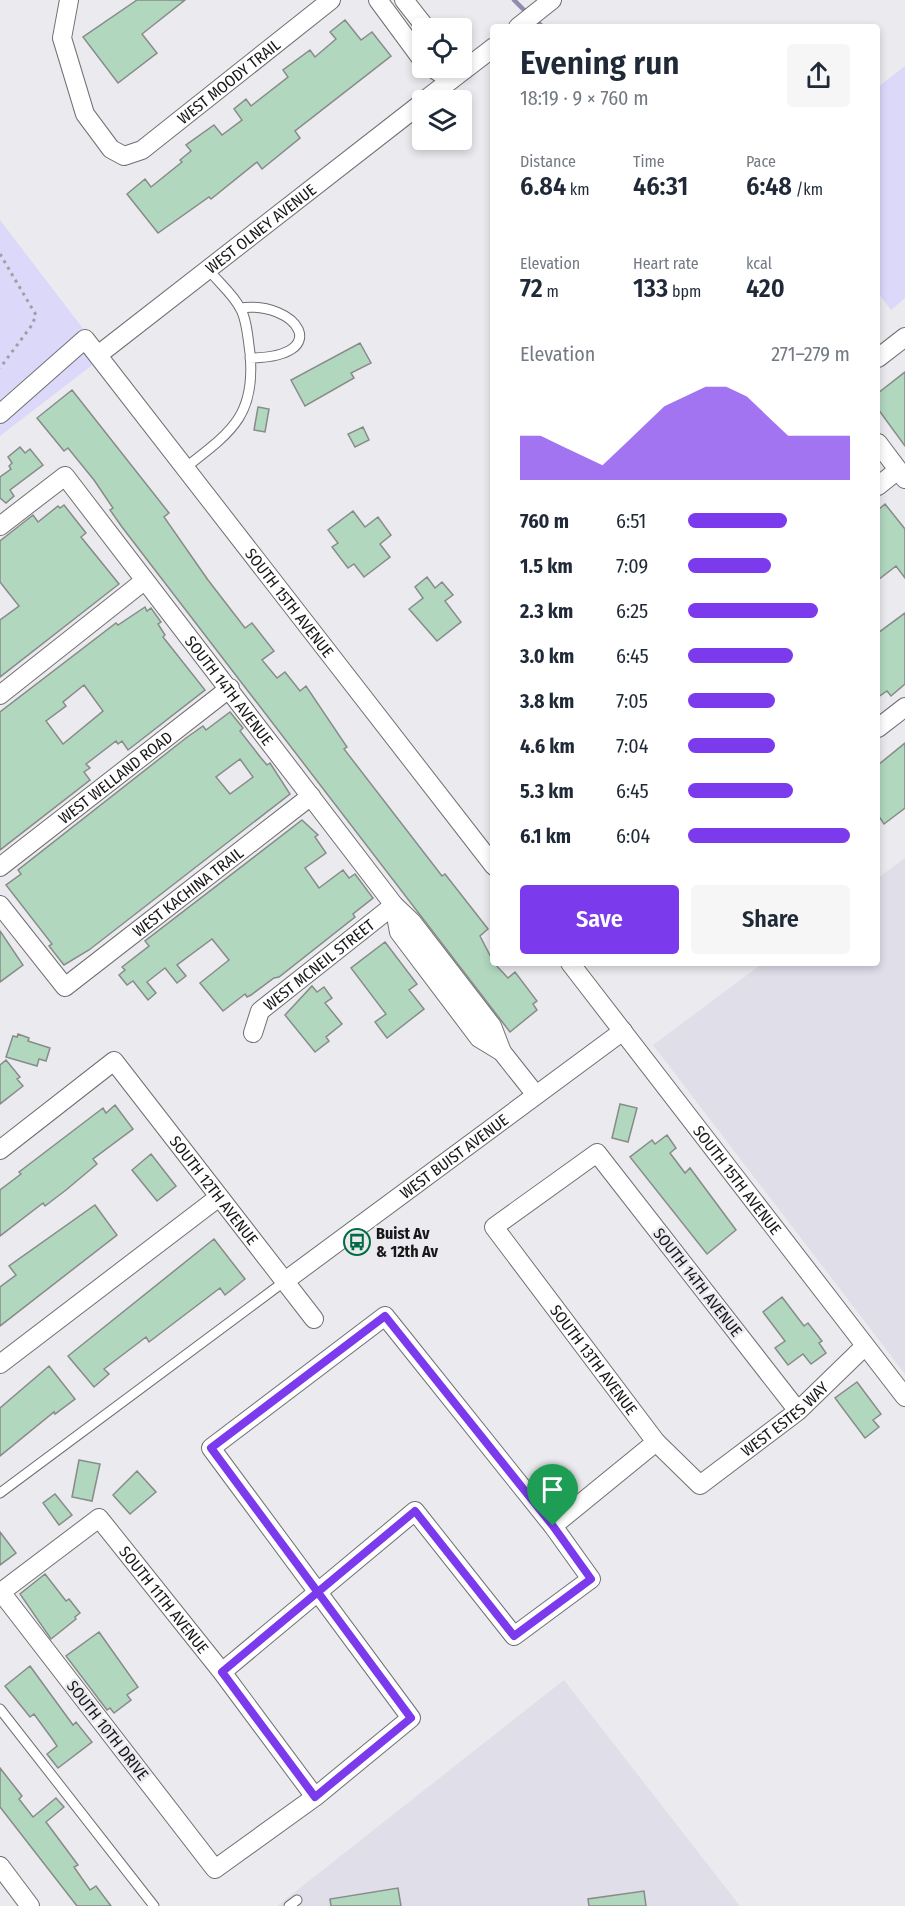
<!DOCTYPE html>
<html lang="en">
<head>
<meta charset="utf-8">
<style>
	:root { --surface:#fff; --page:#f6f6f7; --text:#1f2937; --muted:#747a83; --accent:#7c3aed }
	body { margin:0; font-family:"Fira Sans Condensed",sans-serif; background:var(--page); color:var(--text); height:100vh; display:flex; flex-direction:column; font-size:22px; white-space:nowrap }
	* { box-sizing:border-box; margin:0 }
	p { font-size:20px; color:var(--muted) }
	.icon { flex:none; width:33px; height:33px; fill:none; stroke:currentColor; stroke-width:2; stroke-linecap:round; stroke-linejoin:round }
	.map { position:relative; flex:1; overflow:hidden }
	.drawer { position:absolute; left:490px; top:24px; width:390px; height:942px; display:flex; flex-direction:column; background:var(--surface); border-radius:6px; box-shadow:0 3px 9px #0003 }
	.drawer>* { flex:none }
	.controls { position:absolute; left:412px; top:18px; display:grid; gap:12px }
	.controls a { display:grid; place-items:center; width:60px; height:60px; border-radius:6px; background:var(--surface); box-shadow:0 3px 9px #0003; font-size:30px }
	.pin { position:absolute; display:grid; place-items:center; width:51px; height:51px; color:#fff; margin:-62px -26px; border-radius:50% 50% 50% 0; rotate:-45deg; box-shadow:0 0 6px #0007 }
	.pin .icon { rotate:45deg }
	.round { display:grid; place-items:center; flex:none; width:63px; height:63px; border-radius:6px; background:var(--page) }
	.overview { display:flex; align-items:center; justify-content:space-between; height:102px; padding:0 30px }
	h1 { font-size:33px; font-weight:600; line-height:45px }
	.metrics { display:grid; grid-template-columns:repeat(3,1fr); gap:9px; height:102px; padding:6px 30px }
	.metrics div { display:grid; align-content:center }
	.metrics b { font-size:26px; font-weight:600 }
	.metrics small { font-size:16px; font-weight:400 }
	.metrics p { font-size:16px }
	.chart { height:168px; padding:12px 30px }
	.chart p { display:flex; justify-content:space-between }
	.chart svg { width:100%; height:108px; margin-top:6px; fill:var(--accent); opacity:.7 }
	.button { display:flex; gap:12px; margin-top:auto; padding:12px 30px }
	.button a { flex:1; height:69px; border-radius:6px; background:var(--accent); color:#fff; font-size:24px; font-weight:600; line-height:69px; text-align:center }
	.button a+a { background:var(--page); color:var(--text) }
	ul { padding:0 30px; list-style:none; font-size:20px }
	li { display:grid; grid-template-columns:96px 72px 1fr; align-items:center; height:45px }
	li i { height:15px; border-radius:8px; background:var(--accent) }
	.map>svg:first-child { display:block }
	.built { fill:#dfdee9 }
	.green { fill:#dbd8fa }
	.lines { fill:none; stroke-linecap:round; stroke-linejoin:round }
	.stream { stroke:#908cb0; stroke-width:4.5 }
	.building { fill:#b1d7bf; stroke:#888b89; stroke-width:1.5; fill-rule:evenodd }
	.service-casing { stroke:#707073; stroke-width:11 }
	.minor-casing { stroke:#707073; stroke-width:20 }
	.path { stroke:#a0a0a2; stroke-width:3; stroke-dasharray:3 4.5; stroke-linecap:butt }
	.service { stroke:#fff; stroke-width:9 }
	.minor { stroke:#fff; stroke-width:18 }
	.route-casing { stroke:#fff; stroke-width:12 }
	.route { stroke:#7c3aed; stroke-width:8 }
	.labels { text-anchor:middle; stroke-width:5; stroke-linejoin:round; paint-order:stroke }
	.street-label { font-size:16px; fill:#181819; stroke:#ebebef }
	.poi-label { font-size:16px; font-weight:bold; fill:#181819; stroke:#ebebef; text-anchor:start }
</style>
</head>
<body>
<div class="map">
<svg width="905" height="1906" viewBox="0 0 905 1906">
	<rect width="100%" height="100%" fill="#ebebef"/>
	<!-- built -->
	<path class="built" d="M905,858V1374L653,1045L763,963H878V878Z
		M564,1680L740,1906H277Z"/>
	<!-- green -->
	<path class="green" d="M905,66V298L891,310L878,293V87Z
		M0,220L104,356L0,436Z"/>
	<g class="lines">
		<!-- stream -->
		<path class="stream" d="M514,0L529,15
			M535,20L543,27"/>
	</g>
	<!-- building -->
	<path class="building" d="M137,0H185L142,34L157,53L118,83L83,37Z
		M345,20L361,40L372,32L391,56L295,131L300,138L262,169L257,162L211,199L209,197L158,233L127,194L145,179L151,187L182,162L180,160L191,151L186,145L214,125L222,135L242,120L234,109L246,99L251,106L288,77L283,70L310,50L315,57L336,39L330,32Z
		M360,343L371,363L351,373L354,378L305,406L291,380Z
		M905,372V446L878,409V393Z
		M72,390L169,513L164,517L208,580L245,628L252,623L274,651L262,660L277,678L285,672L300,691L306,686L347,747L344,749L442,876L445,874L488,929L480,936L494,963L508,978L515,972L537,1001L533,1004L537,1010L510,1032L122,527L110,510L113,508L94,480L68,448L64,451L37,418Z
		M258,407L269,409L265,432L254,430Z
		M363,427L369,440L355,447L348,434Z
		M20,447L25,453L30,449L43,465L10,490L14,496L6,503L0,498V477L11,469L9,466L12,463L8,457Z
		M885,504L905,529V578L896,566L878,580V510Z
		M64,505L86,533L81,537L119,584L0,677V620L19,606L0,582V541L33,515L38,522L58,506L60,508Z
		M353,511L365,527L378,517L391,535L380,544L390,557L364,577L354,564L348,568L332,547L338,543L328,530Z
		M427,577L435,588L442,582L453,595L445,601L461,622L437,641L409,609L423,598L415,587Z
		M145,607L147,611L151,608L161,622L158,624L165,635L163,637L205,690L128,750L122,741L118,744L116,741L86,764L90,768L84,772L90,780L0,850V712L116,623L118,625ZM84,685L103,711L63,744L46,721L66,706L63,702Z
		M905,613V684L891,696L887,691L878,697V633Z
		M230,712L243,728L240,731L261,758L267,765L270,763L290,794L89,950L64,965L49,946L52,944L6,885L21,874L18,870L186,738L203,726L206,730ZM240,759L253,777L230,794L216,777Z
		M905,743V808L884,824L878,815V765Z
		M302,820L318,835L315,837L326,853L305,868L319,888L343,870L349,878L355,874L373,898L353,914L355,917L279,977L274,978L251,995L247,997L245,994L223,1011L200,983L229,960L212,939L177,965L186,976L177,983L165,968L147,982L156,993L148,1000L133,981L127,985L119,975L125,970L122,967L149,946L145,941Z
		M0,931L23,965L0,982Z
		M385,942L417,984L409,990L424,1009L387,1038L375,1022L386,1014L351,968Z
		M312,986L317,992L324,987L332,998L325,1003L342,1024L326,1037L329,1041L315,1052L285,1015Z
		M18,1034L29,1038L28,1041L50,1048L46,1061L39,1059L37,1066L6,1057L13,1036L17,1037Z
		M6,1060L20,1077L17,1079L23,1086L0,1104V1065Z
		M620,1104L637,1108L628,1142L612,1138Z
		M115,1105L133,1129L93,1159L97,1164L66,1190L45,1206L43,1203L0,1236V1190L21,1174L19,1172L103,1108L106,1113Z
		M667,1135L676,1148L670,1153L685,1173L690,1168L736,1230L707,1254L630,1157L652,1140L655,1144Z
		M151,1154L176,1186L157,1201L132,1170Z
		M95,1205L117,1235L0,1326V1287L16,1275L9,1266Z
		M214,1239L245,1279L225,1295L220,1288L149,1342L146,1337L104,1369L109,1374L94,1387L68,1356Z
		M782,1297L804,1326L808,1323L822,1341L819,1343L826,1353L811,1364L803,1354L788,1365L775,1348L785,1341L763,1312Z
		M49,1366L75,1399L55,1414L54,1412L0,1456V1408Z
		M857,1382L881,1414L873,1420L879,1427L865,1438L835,1398Z
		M79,1460L100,1464L92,1501L72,1497Z
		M137,1471L156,1492L130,1514L113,1495Z
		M55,1494L72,1515L59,1525L43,1503Z
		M0,1532L16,1553L0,1565Z
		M45,1574L66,1601L69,1599L80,1613L75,1617L76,1619L51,1639L20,1594Z
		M99,1632L138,1687L127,1695L131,1700L114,1713L110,1708L107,1710L66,1656Z
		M30,1666L73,1725L76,1722L92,1742L58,1768L47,1754L57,1746L53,1740L34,1714L30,1717L5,1686Z
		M0,1768L22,1796L19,1799L33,1817L56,1798L64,1807L46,1822L78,1865L74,1867L90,1890L96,1886L111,1906H77L0,1807Z
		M398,1888L401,1906H331L330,1899Z
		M644,1891L646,1906H589L588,1899Z"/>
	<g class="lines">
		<defs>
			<path id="service" d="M240,308C297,300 335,357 250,358
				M185,468C231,432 256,416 250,353C248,340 247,319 240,308C233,294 218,282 208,269
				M0,1493L285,1281
				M0,1709L154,1906
				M289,1906L297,1900"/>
			<g id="minor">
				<path id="s1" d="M69,0L62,38L85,114L111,149L124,156L142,150L331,0"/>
				<path d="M378,0L423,61"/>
				<path d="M404,0L426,28"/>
				<path d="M518,27L552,0"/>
				<path d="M432,68L451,80"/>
				<path d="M425,100L494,47"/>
				<path id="s2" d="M98,355L423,102"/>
				<path d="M878,358L905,337"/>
				<path id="s3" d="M0,414L85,339L494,866"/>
				<path d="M878,443L905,479"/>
				<path d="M878,486L898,470"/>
				<path id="s4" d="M0,526L65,476L394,905L412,922L492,1026L502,1052L536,1095"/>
				<path d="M0,695L144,581"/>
				<path d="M878,728L905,707"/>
				<path id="s5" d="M0,867L230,688"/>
				<path id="s6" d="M0,905L65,987L311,796"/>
				<path d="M394,905L399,932L479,1038L502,1052"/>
				<path id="s7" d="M570,963L905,1397"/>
				<path id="s8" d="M253,1033L260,1011L394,905"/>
				<path id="s9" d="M0,1150L114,1061L314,1319"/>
				<path id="s10" d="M285,1281L623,1031"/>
				<path d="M0,1364L219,1197"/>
				<path id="s11" d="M798,1411L597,1153L494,1227L656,1442L700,1485L798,1411L865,1346"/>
				<path d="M553,1526L656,1442"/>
				<path id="s12" d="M222,1672L415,1511L514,1636L591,1579L553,1526L385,1316L211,1448L411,1718L315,1797L215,1869L1,1592L99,1518L222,1672L315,1797"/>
				<path d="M0,1866L30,1906"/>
			</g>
		</defs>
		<!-- service casing -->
		<use href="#service" class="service-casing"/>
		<!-- minor casing -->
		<use href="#minor" class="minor-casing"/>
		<!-- path -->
		<path class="path" d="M0,254L36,315L32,325L0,368"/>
		<!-- service -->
		<use href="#service" class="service"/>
		<!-- minor -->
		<use href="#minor" class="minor"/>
	</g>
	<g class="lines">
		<defs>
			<path id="route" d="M553,1526L591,1579L514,1636L415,1511L222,1672L315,1797L411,1718L211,1448L385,1316L553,1526"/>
		</defs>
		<!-- route casing -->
		<use href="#route" class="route-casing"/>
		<!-- route -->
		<use href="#route" class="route"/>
	</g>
	<!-- icons -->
	<defs>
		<symbol id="bus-ring" viewBox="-11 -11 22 22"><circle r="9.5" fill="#ebebef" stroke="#036b41" stroke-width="1.5"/><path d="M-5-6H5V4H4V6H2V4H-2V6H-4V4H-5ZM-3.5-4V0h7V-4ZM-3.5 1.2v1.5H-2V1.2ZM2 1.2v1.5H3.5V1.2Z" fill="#036b41"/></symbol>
	</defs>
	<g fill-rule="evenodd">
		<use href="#bus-ring" x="342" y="1227" width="30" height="30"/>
	</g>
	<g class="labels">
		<!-- street labels -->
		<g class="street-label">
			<text dy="6" stroke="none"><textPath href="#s1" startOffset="306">WEST MOODY TRAIL</textPath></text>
			<text dy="6" stroke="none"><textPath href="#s2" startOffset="206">WEST OLNEY AVENUE</textPath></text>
			<text dy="6" stroke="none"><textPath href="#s3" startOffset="447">SOUTH 15TH AVENUE</textPath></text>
			<text dy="6" stroke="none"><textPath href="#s4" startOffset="352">SOUTH 14TH AVENUE</textPath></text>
			<text dy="6" stroke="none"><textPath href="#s5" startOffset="146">WEST WELLAND ROAD</textPath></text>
			<text dy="6" stroke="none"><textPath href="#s6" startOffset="260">WEST KACHINA TRAIL</textPath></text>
			<text dy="6" stroke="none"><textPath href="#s8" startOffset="98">WEST MCNEIL STREET</textPath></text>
			<text dy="6" stroke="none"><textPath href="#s10" startOffset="210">WEST BUIST AVENUE</textPath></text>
			<text dy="6" stroke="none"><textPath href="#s7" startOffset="274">SOUTH 15TH AVENUE</textPath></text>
			<text dy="6" stroke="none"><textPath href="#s9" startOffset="308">SOUTH 12TH AVENUE</textPath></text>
			<text transform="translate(698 1282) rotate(52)" y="6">SOUTH 14TH AVENUE</text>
			<text dy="6" stroke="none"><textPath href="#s11" startOffset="620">SOUTH 13TH AVENUE</textPath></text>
			<text dy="6" stroke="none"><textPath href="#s11" startOffset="892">WEST ESTES WAY</textPath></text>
			<text dy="6" stroke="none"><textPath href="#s12" startOffset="2220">SOUTH 11TH AVENUE</textPath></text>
			<text transform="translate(108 1730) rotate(52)" y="6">SOUTH 10TH DRIVE</text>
		</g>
		<!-- poi labels -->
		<g class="poi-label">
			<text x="376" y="1239">Buist Av<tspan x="376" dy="18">&amp; 12th Av</tspan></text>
		</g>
	</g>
</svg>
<div class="controls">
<a><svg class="icon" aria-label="locate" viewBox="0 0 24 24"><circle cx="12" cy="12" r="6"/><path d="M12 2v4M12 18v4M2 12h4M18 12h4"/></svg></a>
<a><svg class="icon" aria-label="layers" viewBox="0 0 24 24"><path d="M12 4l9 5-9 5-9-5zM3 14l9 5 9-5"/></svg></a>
</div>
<div class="pin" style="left:553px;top:1526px;background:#1e9e55"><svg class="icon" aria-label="arrive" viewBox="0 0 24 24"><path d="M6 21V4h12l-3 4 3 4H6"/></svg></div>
<section class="drawer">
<div class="overview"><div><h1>Evening run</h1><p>18:19 · 9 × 760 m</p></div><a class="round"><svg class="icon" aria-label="share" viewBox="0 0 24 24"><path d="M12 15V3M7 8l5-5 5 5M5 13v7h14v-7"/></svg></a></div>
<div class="metrics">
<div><p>Distance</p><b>6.84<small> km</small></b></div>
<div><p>Time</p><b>46:31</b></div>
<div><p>Pace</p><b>6:48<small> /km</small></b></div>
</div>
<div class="metrics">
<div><p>Elevation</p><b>72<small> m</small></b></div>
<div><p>Heart rate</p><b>133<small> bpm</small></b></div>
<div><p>kcal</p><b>420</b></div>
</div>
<div class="chart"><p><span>Elevation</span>271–279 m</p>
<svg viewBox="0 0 160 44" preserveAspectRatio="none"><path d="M0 44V26L10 26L20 30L30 34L40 38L50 30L60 22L70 14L80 10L90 6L100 6L110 10L120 18L130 26L140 26L150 26L160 26V44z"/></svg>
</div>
<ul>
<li><b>760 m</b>6:51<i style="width:61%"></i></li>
<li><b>1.5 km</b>7:09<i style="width:51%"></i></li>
<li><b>2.3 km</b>6:25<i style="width:80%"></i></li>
<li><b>3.0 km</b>6:45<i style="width:65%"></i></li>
<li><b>3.8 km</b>7:05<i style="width:54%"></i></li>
<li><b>4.6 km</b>7:04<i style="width:54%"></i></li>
<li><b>5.3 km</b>6:45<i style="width:65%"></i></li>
<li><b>6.1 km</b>6:04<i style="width:100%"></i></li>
</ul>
<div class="button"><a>Save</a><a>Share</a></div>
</section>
</div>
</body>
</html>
